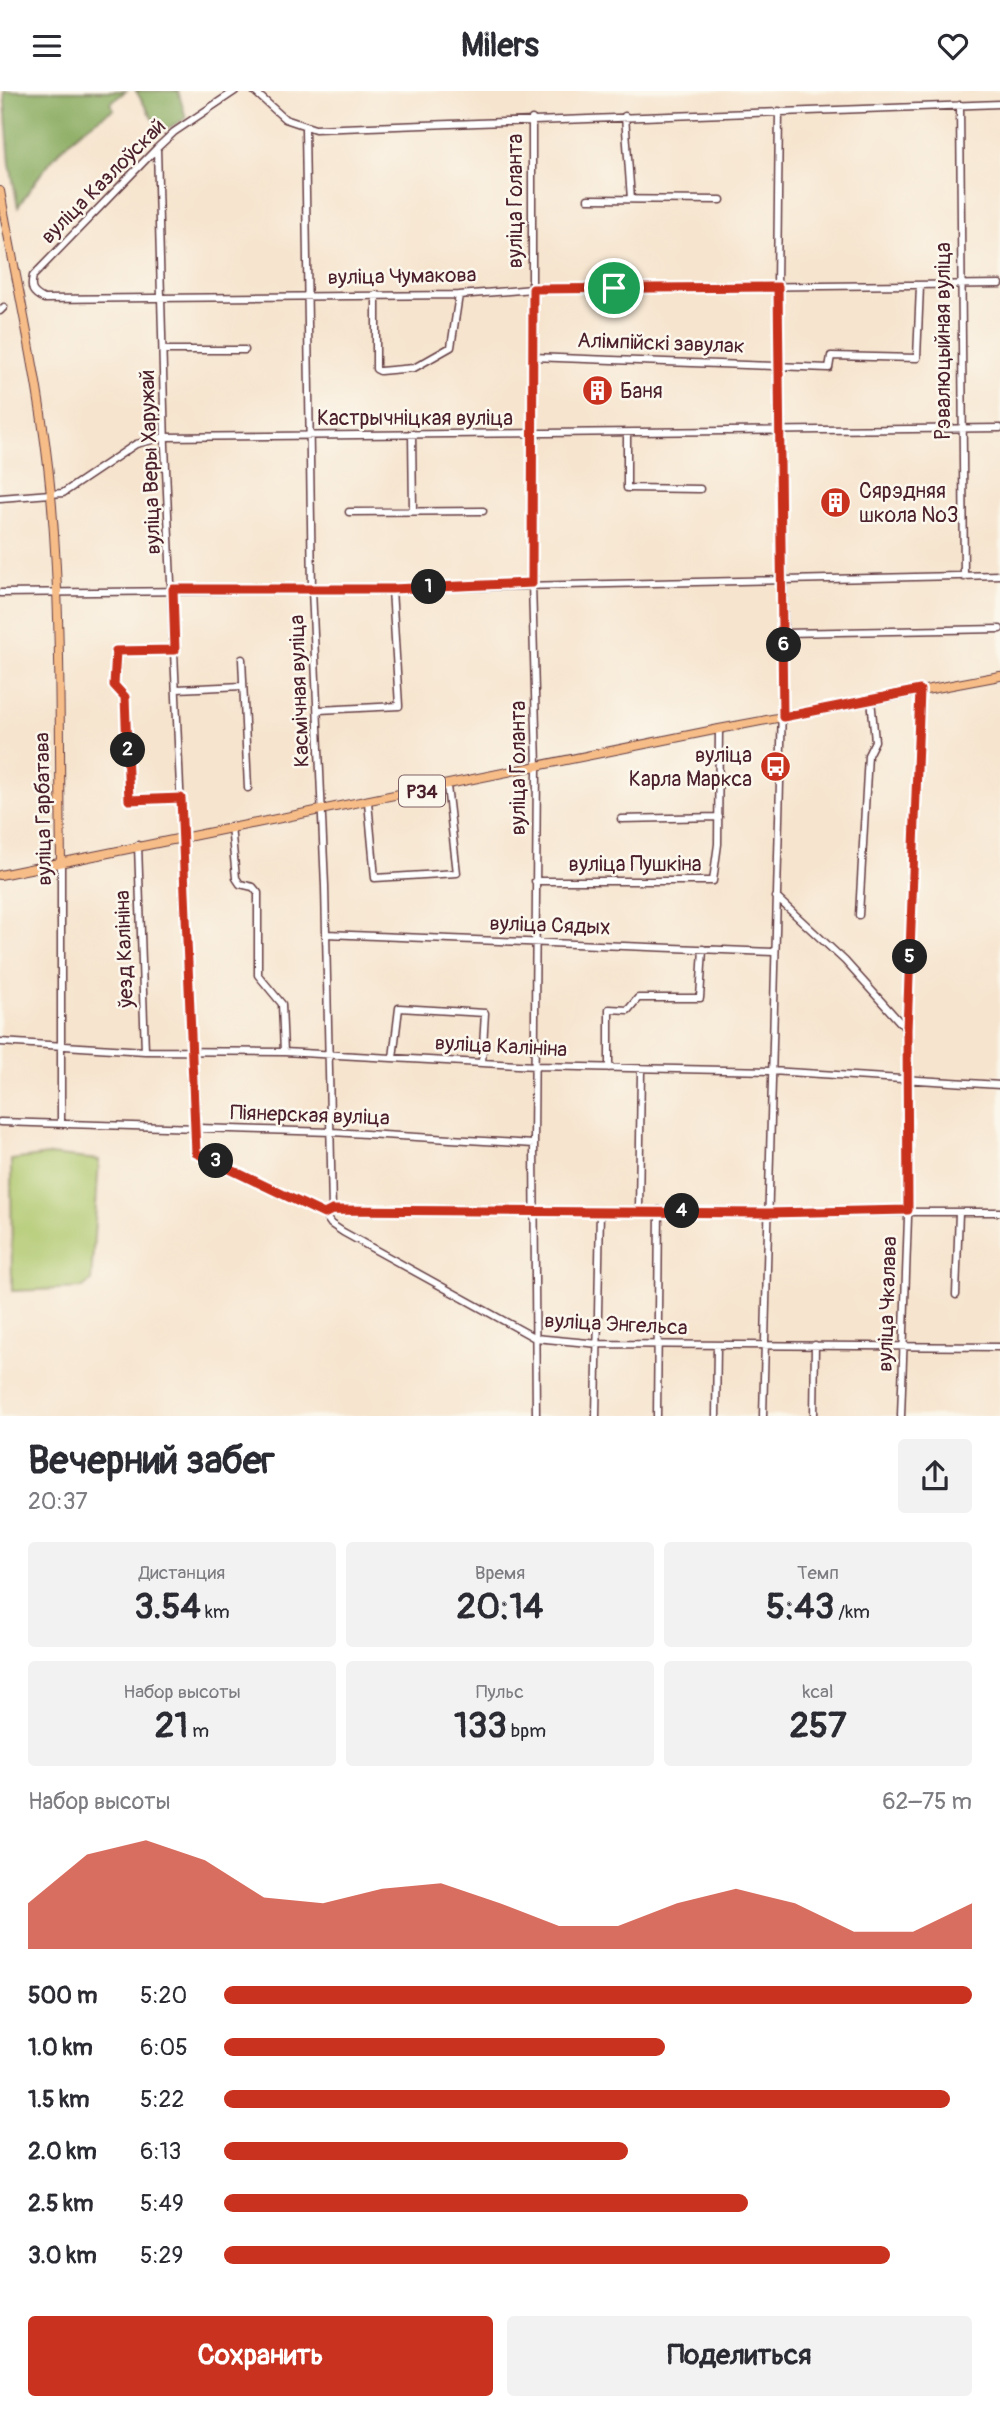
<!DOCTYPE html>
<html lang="ru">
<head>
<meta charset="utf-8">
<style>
	:root { --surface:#fff; --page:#f2f2f3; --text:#2b2b33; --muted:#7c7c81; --accent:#c8321e }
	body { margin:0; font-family:Pangolin,sans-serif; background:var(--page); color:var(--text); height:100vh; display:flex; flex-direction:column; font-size:26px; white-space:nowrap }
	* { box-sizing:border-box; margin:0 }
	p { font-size:23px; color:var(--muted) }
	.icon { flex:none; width:38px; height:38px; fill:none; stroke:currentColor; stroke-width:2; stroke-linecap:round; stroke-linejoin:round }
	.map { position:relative; height:1325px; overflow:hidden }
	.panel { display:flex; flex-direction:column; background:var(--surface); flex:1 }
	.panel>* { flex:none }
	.pin { position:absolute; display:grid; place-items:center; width:60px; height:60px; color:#fff; margin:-30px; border:4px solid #fff; border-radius:50%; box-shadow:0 2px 7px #0007 }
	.km { position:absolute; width:35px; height:35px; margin:-18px; border-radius:50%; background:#222; color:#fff; font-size:19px; line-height:35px; text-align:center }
	.round { display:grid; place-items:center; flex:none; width:74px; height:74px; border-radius:7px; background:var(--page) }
	.headline { display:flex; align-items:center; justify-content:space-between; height:119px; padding:0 28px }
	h1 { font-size:38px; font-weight:700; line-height:52px }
	.metrics { display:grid; grid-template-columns:repeat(3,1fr); gap:10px; height:119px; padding:7px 28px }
	.metrics div { display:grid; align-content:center; border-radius:7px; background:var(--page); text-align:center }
	.metrics b { font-size:35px; font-weight:700 }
	.metrics small { font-size:19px; font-weight:400 }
	.metrics p { font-size:19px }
	.chart { height:196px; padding:14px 28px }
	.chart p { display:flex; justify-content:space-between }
	.chart svg { width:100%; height:126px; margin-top:7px; fill:var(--accent); opacity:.7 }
	.primary-button { display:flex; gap:14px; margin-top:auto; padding:14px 28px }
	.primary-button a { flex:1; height:80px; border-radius:7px; background:var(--accent); color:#fff; font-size:28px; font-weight:700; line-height:80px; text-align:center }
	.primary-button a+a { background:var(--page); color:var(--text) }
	ul { padding:0 28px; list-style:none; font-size:23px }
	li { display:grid; grid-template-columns:112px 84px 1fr; align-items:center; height:52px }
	li i { height:18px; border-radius:9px; background:var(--accent) }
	header { display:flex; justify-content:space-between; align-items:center; height:91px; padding:0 28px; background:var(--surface); font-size:32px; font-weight:700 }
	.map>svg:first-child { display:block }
	.green { fill:#aec76c; stroke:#7c734c; stroke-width:2 }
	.forest { fill:#8aac60; stroke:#6a6646; stroke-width:2 }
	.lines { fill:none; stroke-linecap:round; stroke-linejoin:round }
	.minor-casing { stroke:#643d43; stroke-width:9 }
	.major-casing { stroke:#643d43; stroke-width:10 }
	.minor { stroke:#fff; stroke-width:6 }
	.major { stroke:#f7bd88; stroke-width:8 }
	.route-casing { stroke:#fff; stroke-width:14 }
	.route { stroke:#c8321e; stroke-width:9 }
	.labels { text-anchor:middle; stroke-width:5; stroke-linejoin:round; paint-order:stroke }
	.shield { fill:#fbf7ec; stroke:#7f6065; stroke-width:2 }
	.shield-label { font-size:19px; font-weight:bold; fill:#4a1f2b }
	.street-label { font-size:21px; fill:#4a1f2b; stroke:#fbf7ec }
	.poi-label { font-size:21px; fill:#4a1f2b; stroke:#fbf7ec; text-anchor:start }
</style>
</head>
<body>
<header><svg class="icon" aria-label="menu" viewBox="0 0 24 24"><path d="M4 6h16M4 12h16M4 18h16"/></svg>Milers<svg class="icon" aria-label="heart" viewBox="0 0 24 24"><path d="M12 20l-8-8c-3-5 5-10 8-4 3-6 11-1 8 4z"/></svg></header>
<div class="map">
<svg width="1000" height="1325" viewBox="0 0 1000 1325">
	<rect width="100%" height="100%" fill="#fbf7ec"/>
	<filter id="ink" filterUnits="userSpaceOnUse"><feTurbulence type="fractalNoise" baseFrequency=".0143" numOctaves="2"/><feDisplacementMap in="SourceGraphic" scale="14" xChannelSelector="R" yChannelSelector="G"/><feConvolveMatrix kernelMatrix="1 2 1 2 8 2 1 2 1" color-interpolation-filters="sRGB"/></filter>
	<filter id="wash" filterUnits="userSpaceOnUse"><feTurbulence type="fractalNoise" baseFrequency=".00686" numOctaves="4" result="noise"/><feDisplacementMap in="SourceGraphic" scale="28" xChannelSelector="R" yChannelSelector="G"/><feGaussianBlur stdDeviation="1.57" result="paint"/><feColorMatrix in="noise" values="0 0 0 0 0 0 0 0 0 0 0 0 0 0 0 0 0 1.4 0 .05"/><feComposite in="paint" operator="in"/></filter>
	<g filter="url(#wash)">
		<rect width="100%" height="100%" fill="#f6e4ce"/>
		<!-- green -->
		<path class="green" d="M48,1064L99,1069L91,1190L83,1197L12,1200L11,1069Z"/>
		<!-- forest -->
		<path class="forest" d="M4,0H126L110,12L114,18C66,46 48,70 18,116L10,73Z
			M136,0H178L186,27L165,39L157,35Z"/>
	</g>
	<g filter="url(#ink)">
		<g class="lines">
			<defs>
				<path id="minor" d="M235,0L174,41L157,57L33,185C30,198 32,202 44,208L459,204L533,198L1000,193
					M254,0L285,28L315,38L1000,13
					M960,14L964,486
					M625,25L631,108
					M532,28V492L537,675L534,1053L536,1325
					M305,37L312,498L325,795L332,1119
					M157,57L165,355L196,1062L324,1123L331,1133L343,1141L535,1247L599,1253L1000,1256
					M588,108L721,109
					M376,204V278L380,280L414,277L451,256L459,204
					M0,220L4,216
					M164,259H245
					M532,266L829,277L831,265L917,267L920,195
					M412,343L413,420
					M627,343V397L700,398
					M0,407L63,402L136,353L165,346L1000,337
					M349,421L483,420
					M0,502L392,498L1000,484
					M784,542L1000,538
					M175,559L116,560L114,594L125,606L129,709L181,707
					M242,568L248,697
					M177,598L243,595
					M319,619L399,615L392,498
					M368,711L375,787L457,782L447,695
					M621,728L719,726
					M231,735L236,787L240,793L253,796L258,802V884L282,913L284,961
					M138,754L145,960
					M535,790H713L718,753L719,638
					M776,806L845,870L907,939
					M859,824L868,664L875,650L871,608
					M326,843L773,861
					M0,951L145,960L284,961L535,975L771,980L1000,994
					M393,967L399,917L485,922L482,972
					M609,977V918L628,919L638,907H700L703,858
					M0,1031L332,1041L534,1053
					M61,1031V771
					M329,1120L1000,1121
					M639,1120L641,979
					M956,1204L959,1121
					M596,1325L600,1120
					M657,1325L659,1119
					M716,1325L717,1254
					M763,1325L784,542L777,196L779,20
					M814,1325L815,1254
					M901,1325L908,1126L907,939L920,599"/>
				<path id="major" d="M0,100C18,201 42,302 51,404C62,526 59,649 61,771
					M0,784L719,638L1000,585"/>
			</defs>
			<!-- minor casing -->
			<use href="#minor" class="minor-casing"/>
			<!-- major casing -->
			<use href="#major" class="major-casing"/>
			<!-- minor -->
			<use href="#minor" class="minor"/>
			<!-- major -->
			<use href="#major" class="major"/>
		</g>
	</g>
	<g class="lines" filter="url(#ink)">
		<defs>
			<path id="route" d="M778,196L783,626L920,599L907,939L908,1119L768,1122L332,1119L324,1123L196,1062L181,707L129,709L125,606L114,594L116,560L175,559L173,498H392L532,492L533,198Z"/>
		</defs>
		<!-- route casing -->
		<use href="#route" class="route-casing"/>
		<!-- route -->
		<use href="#route" class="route"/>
	</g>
	<!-- icons -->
	<defs>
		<symbol id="building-disc" viewBox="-11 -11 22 22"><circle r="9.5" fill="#c8321e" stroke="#fbf7ec"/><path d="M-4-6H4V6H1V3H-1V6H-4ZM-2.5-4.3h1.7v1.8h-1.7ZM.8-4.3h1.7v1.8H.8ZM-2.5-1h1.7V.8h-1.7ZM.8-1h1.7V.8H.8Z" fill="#fff"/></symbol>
		<symbol id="bus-disc" viewBox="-11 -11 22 22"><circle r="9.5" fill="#c8321e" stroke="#fbf7ec"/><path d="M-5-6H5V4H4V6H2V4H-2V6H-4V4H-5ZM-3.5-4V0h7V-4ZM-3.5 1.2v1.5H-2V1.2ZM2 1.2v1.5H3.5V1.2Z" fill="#fff"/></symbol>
	</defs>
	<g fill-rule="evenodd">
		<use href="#building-disc" x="580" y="282" width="35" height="35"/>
		<use href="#building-disc" x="818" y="394" width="35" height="35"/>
		<use href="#bus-disc" x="758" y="658" width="35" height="35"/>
	</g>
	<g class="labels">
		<!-- shield labels -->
		<rect class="shield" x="399" y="684.5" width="46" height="31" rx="5"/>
		<g class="shield-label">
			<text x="422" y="707">Р34</text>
		</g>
		<!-- street labels -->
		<g class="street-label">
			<text transform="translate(103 90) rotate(-45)" y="7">вуліца Казлоўскай</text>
			<text transform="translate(515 110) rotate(-90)" y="7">вуліца Голанта</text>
			<text transform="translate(402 185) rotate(-1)" y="7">вуліца Чумакова</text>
			<text transform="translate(943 250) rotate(-90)" y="7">Рэвалюцыйная вуліца</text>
			<text transform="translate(661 252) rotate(2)" y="7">Алімпійскі завулак</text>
			<text x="415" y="334">Кастрычніцкая вуліца</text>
			<text transform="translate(150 371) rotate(-92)" y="7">вуліца Веры Харужай</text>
			<text transform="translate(299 600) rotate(-92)" y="7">Касмічная вуліца</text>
			<text transform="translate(518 677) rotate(-90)" y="7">вуліца Голанта</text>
			<text transform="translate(43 718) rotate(-91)" y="7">вуліца Гарбатава</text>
			<text x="635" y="780">вуліца Пушкіна</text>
			<text transform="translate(550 834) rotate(2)" y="7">вуліца Сядых</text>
			<text transform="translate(124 858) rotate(-92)" y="7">ўезд Калініна</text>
			<text transform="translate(501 955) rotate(3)" y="7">вуліца Калініна</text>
			<text transform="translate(310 1024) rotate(2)" y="7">Піянерская вуліца</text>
			<text transform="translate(887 1213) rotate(-88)" y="7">вуліца Чкалава</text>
			<text transform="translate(616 1233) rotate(3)" y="7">вуліца Энгельса</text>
		</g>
		<!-- poi labels -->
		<g class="poi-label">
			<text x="620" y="307">Баня</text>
			<text x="859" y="407">Сярэдняя<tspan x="859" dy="24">школа №3</tspan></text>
			<text x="752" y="671" text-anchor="end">вуліца<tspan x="752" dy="24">Карла Маркса</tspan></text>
		</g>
	</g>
</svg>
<div class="pin" style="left:614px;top:197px;background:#1e9e55"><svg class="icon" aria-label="arrive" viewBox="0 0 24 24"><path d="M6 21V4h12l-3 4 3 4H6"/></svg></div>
<b class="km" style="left:429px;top:496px">1</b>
<b class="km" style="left:128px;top:659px">2</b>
<b class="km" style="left:216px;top:1070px">3</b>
<b class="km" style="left:682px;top:1120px">4</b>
<b class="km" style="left:910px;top:866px">5</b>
<b class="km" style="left:784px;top:554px">6</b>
</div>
<section class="panel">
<div class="headline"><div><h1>Вечерний забег</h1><p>20:37</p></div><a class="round"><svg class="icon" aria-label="share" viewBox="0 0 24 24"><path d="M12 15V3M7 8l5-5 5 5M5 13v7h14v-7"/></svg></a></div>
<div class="metrics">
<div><p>Дистанция</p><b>3.54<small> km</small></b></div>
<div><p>Время</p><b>20:14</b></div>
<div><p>Темп</p><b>5:43<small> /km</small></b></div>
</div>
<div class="metrics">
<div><p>Набор высоты</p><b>21<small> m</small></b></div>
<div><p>Пульс</p><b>133<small> bpm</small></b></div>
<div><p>kcal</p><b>257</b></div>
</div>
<div class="chart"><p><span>Набор высоты</span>62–75 m</p>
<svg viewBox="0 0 160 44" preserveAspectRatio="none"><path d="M0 44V28L10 11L20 6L30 13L40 26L50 28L60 23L70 21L80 28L90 36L100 36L110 28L120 23L130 28L140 38L150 38L160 28V44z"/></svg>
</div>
<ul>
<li><b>500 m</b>5:20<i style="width:100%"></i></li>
<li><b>1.0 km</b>6:05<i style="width:59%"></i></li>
<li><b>1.5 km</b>5:22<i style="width:97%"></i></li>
<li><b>2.0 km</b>6:13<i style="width:54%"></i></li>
<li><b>2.5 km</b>5:49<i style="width:70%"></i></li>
<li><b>3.0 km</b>5:29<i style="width:89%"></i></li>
</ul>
<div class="primary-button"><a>Сохранить</a><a>Поделиться</a></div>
</section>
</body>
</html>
